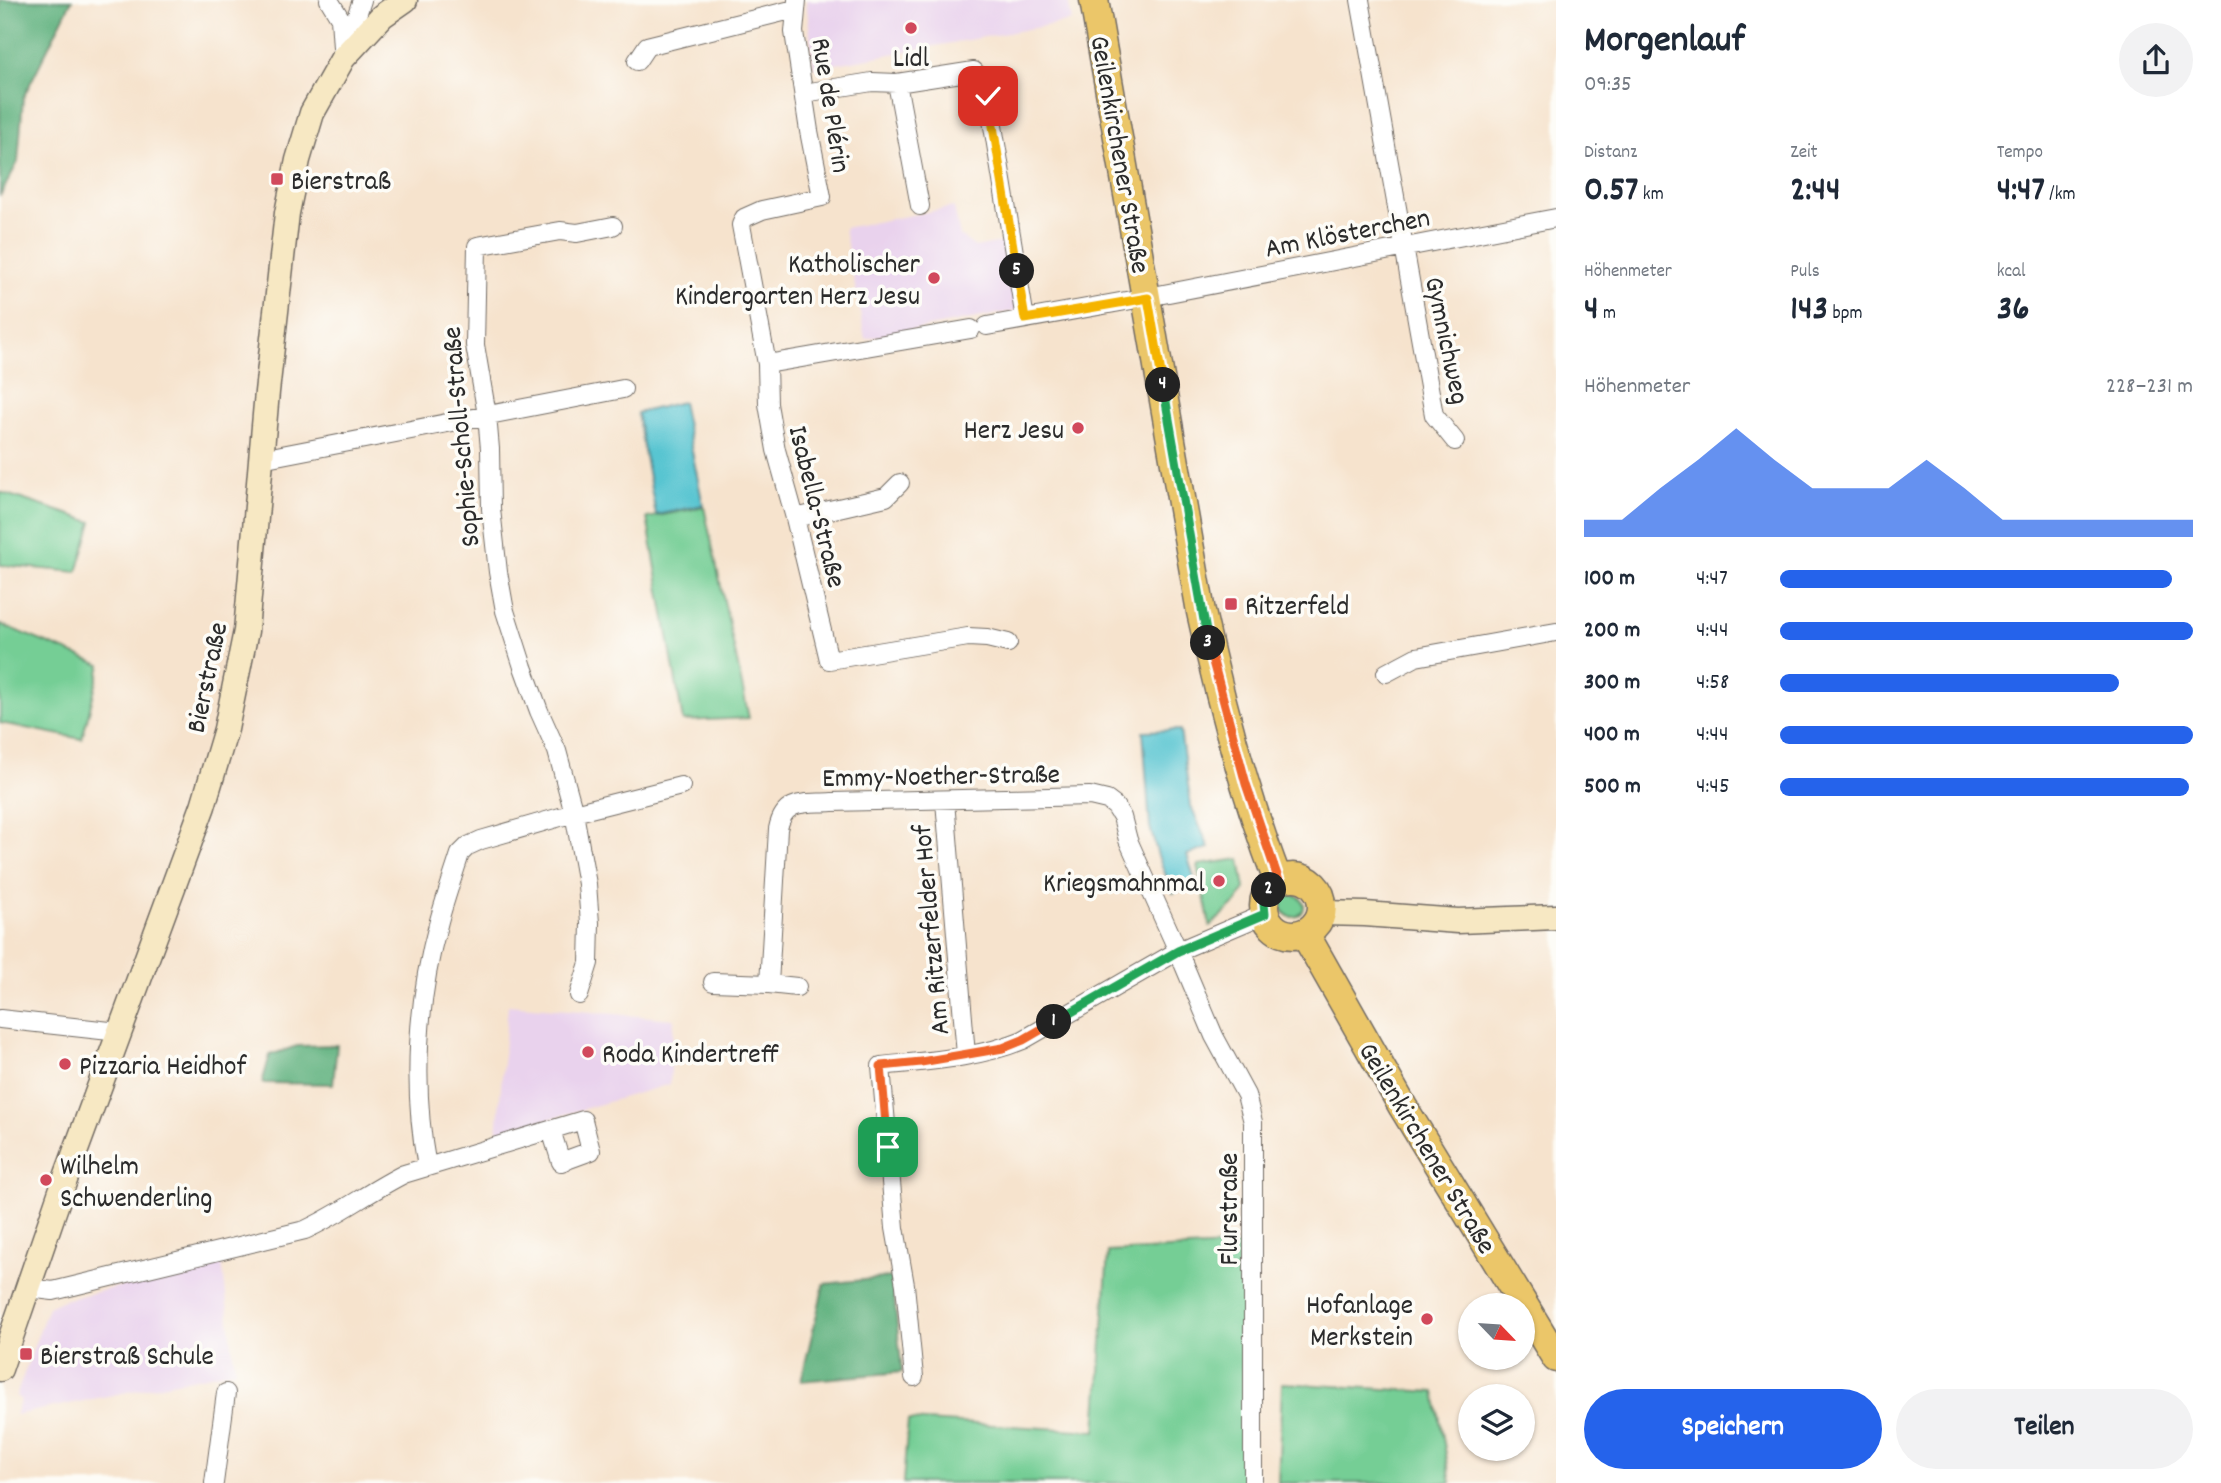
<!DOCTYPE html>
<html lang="de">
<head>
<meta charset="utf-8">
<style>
	:root { --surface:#fff; --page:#f2f2f3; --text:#1f2937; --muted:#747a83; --accent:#2563eb }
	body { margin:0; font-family:Dekko,sans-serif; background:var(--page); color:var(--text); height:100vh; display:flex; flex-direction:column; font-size:26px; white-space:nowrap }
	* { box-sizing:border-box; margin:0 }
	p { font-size:23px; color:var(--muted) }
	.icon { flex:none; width:38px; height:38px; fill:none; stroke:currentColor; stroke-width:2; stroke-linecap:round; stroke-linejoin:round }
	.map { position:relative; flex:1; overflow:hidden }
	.sheet { display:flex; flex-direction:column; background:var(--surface); width:665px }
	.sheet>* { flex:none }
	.needle { width:46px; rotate:115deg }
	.tools { position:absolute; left:1458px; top:1293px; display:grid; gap:14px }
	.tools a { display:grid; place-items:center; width:77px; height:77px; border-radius:50%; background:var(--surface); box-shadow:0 2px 5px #0004; font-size:35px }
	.pin { position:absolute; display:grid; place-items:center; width:60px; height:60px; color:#fff; margin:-30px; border-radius:14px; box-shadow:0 4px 10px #0006 }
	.km { position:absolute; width:35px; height:35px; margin:-18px; border-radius:50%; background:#222; color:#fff; font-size:19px; line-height:35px; text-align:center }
	.round { display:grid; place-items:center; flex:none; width:74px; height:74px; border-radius:37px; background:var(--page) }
	.summary { display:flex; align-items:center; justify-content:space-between; height:119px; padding:0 28px }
	h1 { font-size:38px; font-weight:800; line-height:52px }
	.figures { display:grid; grid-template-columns:repeat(3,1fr); gap:10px; height:119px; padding:7px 28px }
	.figures div { display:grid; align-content:center }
	.figures b { font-size:35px; font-weight:800 }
	.figures small { font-size:19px; font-weight:400 }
	.figures p { font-size:19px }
	.chart { height:196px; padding:14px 28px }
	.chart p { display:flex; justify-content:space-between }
	.chart svg { width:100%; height:126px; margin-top:7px; fill:var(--accent); opacity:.7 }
	.primary-button { display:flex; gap:14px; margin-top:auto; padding:14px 28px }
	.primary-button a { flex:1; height:80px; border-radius:42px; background:var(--accent); color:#fff; font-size:28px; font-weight:800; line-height:80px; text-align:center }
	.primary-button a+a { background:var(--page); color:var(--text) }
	ul { padding:0 28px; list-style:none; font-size:23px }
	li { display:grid; grid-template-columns:112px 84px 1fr; align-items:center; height:52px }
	li i { height:18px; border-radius:9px; background:var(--accent) }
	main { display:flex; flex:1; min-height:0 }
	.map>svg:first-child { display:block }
	.built { fill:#e9d2ed }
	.green { fill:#74ce95; stroke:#507c60; stroke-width:2 }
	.forest { fill:#5fb17e; stroke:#456e54; stroke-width:2 }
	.water { fill:#58c5d1; stroke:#42787e; stroke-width:2 }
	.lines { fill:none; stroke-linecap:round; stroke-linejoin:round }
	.minor-casing { stroke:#726b64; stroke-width:20 }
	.secondary-casing { stroke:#726b64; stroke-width:27 }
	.primary-casing { stroke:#726b64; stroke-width:31 }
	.minor { stroke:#fff; stroke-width:18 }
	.secondary { stroke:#f7e8c3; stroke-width:24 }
	.primary { stroke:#ebc669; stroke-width:28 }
	.split-1-casing { stroke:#fff; stroke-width:14 }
	.split-2-casing { stroke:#fff; stroke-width:14 }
	.split-3-casing { stroke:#fff; stroke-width:14 }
	.split-4-casing { stroke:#fff; stroke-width:14 }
	.split-5-casing { stroke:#fff; stroke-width:14 }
	.split-6-casing { stroke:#fff; stroke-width:14 }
	.split-1 { stroke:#f0652b; stroke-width:9 }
	.split-2 { stroke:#22a559; stroke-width:9 }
	.split-3 { stroke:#f0652b; stroke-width:9 }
	.split-4 { stroke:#22a559; stroke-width:9 }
	.split-5 { stroke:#f5b400; stroke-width:9 }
	.split-6 { stroke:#f5b400; stroke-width:9 }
	.poi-dot { fill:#d1495b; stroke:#fdfcf7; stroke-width:2.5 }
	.labels { text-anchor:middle; stroke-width:7; stroke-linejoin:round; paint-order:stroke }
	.poi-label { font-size:28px; fill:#2b2b2b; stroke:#fdfcf7; text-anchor:start }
	.street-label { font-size:28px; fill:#2b2b2b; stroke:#fdfcf7 }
</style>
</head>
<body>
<main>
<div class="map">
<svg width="1556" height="1483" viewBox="0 0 1556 1483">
	<rect width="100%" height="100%" fill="#fdfcf7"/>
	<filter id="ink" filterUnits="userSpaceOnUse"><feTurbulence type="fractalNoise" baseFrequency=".0143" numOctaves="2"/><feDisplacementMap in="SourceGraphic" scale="14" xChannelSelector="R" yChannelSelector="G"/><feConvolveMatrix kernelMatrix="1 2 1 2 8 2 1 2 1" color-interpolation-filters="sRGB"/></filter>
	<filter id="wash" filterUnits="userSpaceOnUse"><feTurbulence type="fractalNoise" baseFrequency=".00686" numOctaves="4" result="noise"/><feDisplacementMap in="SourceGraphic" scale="28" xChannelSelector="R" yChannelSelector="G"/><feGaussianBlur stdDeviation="1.57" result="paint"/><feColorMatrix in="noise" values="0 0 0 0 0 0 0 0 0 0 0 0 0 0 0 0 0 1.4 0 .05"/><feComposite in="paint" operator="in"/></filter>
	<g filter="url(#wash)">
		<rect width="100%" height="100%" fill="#f6e3cd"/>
		<!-- built -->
		<path class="built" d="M806,0H1068L1072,21L814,68Z
			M954,207L960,236L975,247L1007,241L1019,310L865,339L844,228Z
			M508,1005L674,1019L670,1084L497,1134Z
			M222,1262L235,1370L15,1415L21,1400L16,1396L48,1307L63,1300Z"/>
		<!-- green -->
		<path class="green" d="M0,492L92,522L77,572L0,565Z
			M704,507L749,718L683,721L647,518Z
			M0,624L101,665L82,739L0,723Z
			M1240,859L1245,889L1236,903L1210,926L1198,865Z
			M1282 906a11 11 0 1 1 22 0a11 11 0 1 1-22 0Z
			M1247,1245L1248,1483H903L908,1420L1096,1431L1108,1252Z
			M1282,1383L1435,1392L1451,1483H1278Z"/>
		<!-- forest -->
		<path class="forest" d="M0,0H72L23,98L18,162L0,196Z
			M337,1045L333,1084L262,1083L270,1055L297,1046Z
			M892,1277L902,1372L801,1381L824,1284Z"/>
		<!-- water -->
		<path class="water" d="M682,402L703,505L656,515L637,413Z
			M1180,730L1191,806L1209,848L1187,855L1196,884L1173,893L1158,856L1150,827L1143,731Z"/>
	</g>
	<g filter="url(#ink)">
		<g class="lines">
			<defs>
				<path id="minor" d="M329,0L340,18L342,48
					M797,0L794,32L809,131L822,197L762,210L744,218L741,225L767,364L768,404L776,450L795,518L829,660L968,637L987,638L1008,643
					M1360,0L1434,415L1455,441
					M344,53L362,0
					M637,61L647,46L795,9
					M897,83L920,206
					M804,93L872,82L897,83L974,71L985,83L988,96L1025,319
					M987,326L1148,297L1556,218
					M767,364L971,329
					M261,459L623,389
					M795,518L886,497L900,483
					M1386,673L1416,657L1556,632
					M945,801L966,1055
					M713,982L769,984L778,829C784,798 806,804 832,802L1090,796L1107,800L1115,806L1122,817L1128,840L1178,951L1214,1036L1246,1095L1253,1122V1483
					M769,984L797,987
					M579,995L589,963L590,923L587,884L574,813L557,751L539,711L523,667L505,611L498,572L491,509L490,449L487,415L475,345L477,246L560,231L577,233L613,226
					M0,1019L119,1032
					M427,1167C412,1086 417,1000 439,921C445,899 453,876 460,854L468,846L481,840L574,813L681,786
					M28,1288L53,1291L305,1230C340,1214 370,1191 404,1174L583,1120L591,1151L561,1162L551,1130
					M914,1377L905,1285L895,1228L881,1066C928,1061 979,1058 1023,1040L1178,951L1265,914
					M214,1483L226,1393"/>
				<path id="secondary" d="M1322,913L1365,914L1458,921L1556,917
					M0,1369L62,1188L203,806L226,729L246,631L267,392L287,213L298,160L312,113L343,58L382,16L405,0"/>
				<path id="primary" d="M1094,0L1201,612C1220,700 1246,797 1278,881
					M1264 906a29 29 0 1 1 58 0a29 29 0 1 1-58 0Z
					M1305,934L1403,1107L1556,1358"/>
			</defs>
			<!-- minor casing -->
			<use href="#minor" class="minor-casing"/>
			<!-- secondary casing -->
			<use href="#secondary" class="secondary-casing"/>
			<!-- primary casing -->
			<use href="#primary" class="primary-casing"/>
			<!-- minor -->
			<use href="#minor" class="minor"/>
			<!-- secondary -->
			<use href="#secondary" class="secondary"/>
			<!-- primary -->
			<use href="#primary" class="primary"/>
		</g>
	</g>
	<g class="lines" filter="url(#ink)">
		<defs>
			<path id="split-1" d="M888,1147L881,1066L921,1062L1003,1048L1023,1040L1054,1022"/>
			<path id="split-2" d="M1054,1022L1178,951L1265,914L1264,904L1269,890"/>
			<path id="split-3" d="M1208,643L1246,784L1279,881L1269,890"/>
			<path id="split-4" d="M1163,385L1208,643"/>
			<path id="split-5" d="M1017,271L1025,319L1148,298L1163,385"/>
			<path id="split-6" d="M988,96L1017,271"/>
		</defs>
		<!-- split-1 casing -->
		<use href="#split-1" class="split-1-casing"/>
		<!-- split-2 casing -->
		<use href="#split-2" class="split-2-casing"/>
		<!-- split-3 casing -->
		<use href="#split-3" class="split-3-casing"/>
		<!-- split-4 casing -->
		<use href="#split-4" class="split-4-casing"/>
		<!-- split-5 casing -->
		<use href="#split-5" class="split-5-casing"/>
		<!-- split-6 casing -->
		<use href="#split-6" class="split-6-casing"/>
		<!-- split-1 -->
		<use href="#split-1" class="split-1"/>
		<!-- split-2 -->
		<use href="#split-2" class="split-2"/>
		<!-- split-3 -->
		<use href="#split-3" class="split-3"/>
		<!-- split-4 -->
		<use href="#split-4" class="split-4"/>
		<!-- split-5 -->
		<use href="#split-5" class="split-5"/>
		<!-- split-6 -->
		<use href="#split-6" class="split-6"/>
	</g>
	<!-- markers -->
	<g class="poi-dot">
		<circle cx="911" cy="28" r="7"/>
		<rect x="270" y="172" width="14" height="14" rx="3.5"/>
		<circle cx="934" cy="278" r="7"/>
		<circle cx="1078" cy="428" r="7"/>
		<rect x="1224" y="597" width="14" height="14" rx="3.5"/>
		<circle cx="1219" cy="881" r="7"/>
		<circle cx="588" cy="1052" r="7"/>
		<circle cx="65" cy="1064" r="7"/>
		<circle cx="46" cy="1180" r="7"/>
		<circle cx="1427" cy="1319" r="7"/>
		<rect x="19" y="1347" width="14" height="14" rx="3.5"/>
	</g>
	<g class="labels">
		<!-- poi labels -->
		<g class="poi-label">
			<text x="911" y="66" text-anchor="middle">Lidl</text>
			<text x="291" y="189">Bierstraß</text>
			<text x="920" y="272" text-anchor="end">Katholischer<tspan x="920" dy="32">Kindergarten Herz Jesu</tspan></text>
			<text x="1064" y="438" text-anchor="end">Herz Jesu</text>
			<text x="1245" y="614">Ritzerfeld</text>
			<text x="1205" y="891" text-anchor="end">Kriegsmahnmal</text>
			<text x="602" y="1062">Roda Kindertreff</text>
			<text x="79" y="1074">Pizzaria Heidhof</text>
			<text x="60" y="1174">Wilhelm<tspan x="60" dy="32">Schwenderling</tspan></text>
			<text x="1413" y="1313" text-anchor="end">Hofanlage<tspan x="1413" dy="32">Merkstein</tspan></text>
			<text x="40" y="1364">Bierstraß Schule</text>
		</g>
		<!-- street labels -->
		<g class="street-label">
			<text transform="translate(833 105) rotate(81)" y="10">Rue de Plérin</text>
			<text transform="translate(1122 154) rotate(80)" y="10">Geilenkirchener Straße</text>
			<text transform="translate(1347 231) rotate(-11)" y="10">Am Klösterchen</text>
			<text transform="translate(1449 340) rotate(78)" y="10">Gymnichweg</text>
			<text transform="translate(459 437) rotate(-95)" y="10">Sophie-Scholl-Straße</text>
			<text transform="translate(819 506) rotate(76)" y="10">Isabella-Straße</text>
			<text transform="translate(205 677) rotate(-78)" y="10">Bierstraße</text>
			<text transform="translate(941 774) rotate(-1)" y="10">Emmy-Noether-Straße</text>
			<text transform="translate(929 930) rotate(-95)" y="10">Am Ritzerfelder Hof</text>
			<text transform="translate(1429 1147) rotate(59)" y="10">Geilenkirchener Straße</text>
			<text transform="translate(1227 1209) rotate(-90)" y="10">Flurstraße</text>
		</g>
	</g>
</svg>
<div class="tools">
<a><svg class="needle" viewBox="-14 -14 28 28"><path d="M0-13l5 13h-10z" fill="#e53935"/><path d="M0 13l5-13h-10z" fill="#747a83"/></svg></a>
<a><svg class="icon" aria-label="layers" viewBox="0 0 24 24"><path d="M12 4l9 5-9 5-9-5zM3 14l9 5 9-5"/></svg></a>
</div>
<div class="pin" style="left:888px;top:1147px;background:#1e9e55"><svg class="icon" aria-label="arrive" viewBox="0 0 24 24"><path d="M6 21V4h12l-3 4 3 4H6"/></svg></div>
<div class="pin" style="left:988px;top:96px;background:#d93025"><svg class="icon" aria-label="check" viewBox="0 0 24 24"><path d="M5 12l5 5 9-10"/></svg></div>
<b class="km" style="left:1054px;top:1022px">1</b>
<b class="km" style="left:1269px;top:890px">2</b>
<b class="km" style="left:1208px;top:643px">3</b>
<b class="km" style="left:1163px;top:385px">4</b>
<b class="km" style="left:1017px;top:271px">5</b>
</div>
<section class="sheet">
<div class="summary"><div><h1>Morgenlauf</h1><p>09:35</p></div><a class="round"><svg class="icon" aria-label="share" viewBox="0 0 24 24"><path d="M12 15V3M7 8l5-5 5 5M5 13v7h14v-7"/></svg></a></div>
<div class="figures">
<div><p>Distanz</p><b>0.57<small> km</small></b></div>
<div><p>Zeit</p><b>2:44</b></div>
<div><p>Tempo</p><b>4:47<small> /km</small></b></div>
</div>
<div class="figures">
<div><p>Höhenmeter</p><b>4<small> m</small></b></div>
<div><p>Puls</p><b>143<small> bpm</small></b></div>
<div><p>kcal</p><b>36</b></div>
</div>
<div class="chart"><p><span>Höhenmeter</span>228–231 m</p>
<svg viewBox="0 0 160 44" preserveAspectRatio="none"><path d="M0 44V38L10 38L20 27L30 17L40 6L50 17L60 27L70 27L80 27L90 17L100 27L110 38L120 38L130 38L140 38L150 38L160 38V44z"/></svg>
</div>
<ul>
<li><b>100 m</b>4:47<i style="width:95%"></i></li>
<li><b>200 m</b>4:44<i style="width:100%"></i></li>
<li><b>300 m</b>4:58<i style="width:82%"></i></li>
<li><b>400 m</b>4:44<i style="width:100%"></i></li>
<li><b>500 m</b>4:45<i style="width:99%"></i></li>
</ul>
<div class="primary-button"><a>Speichern</a><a>Teilen</a></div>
</section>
</main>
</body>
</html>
